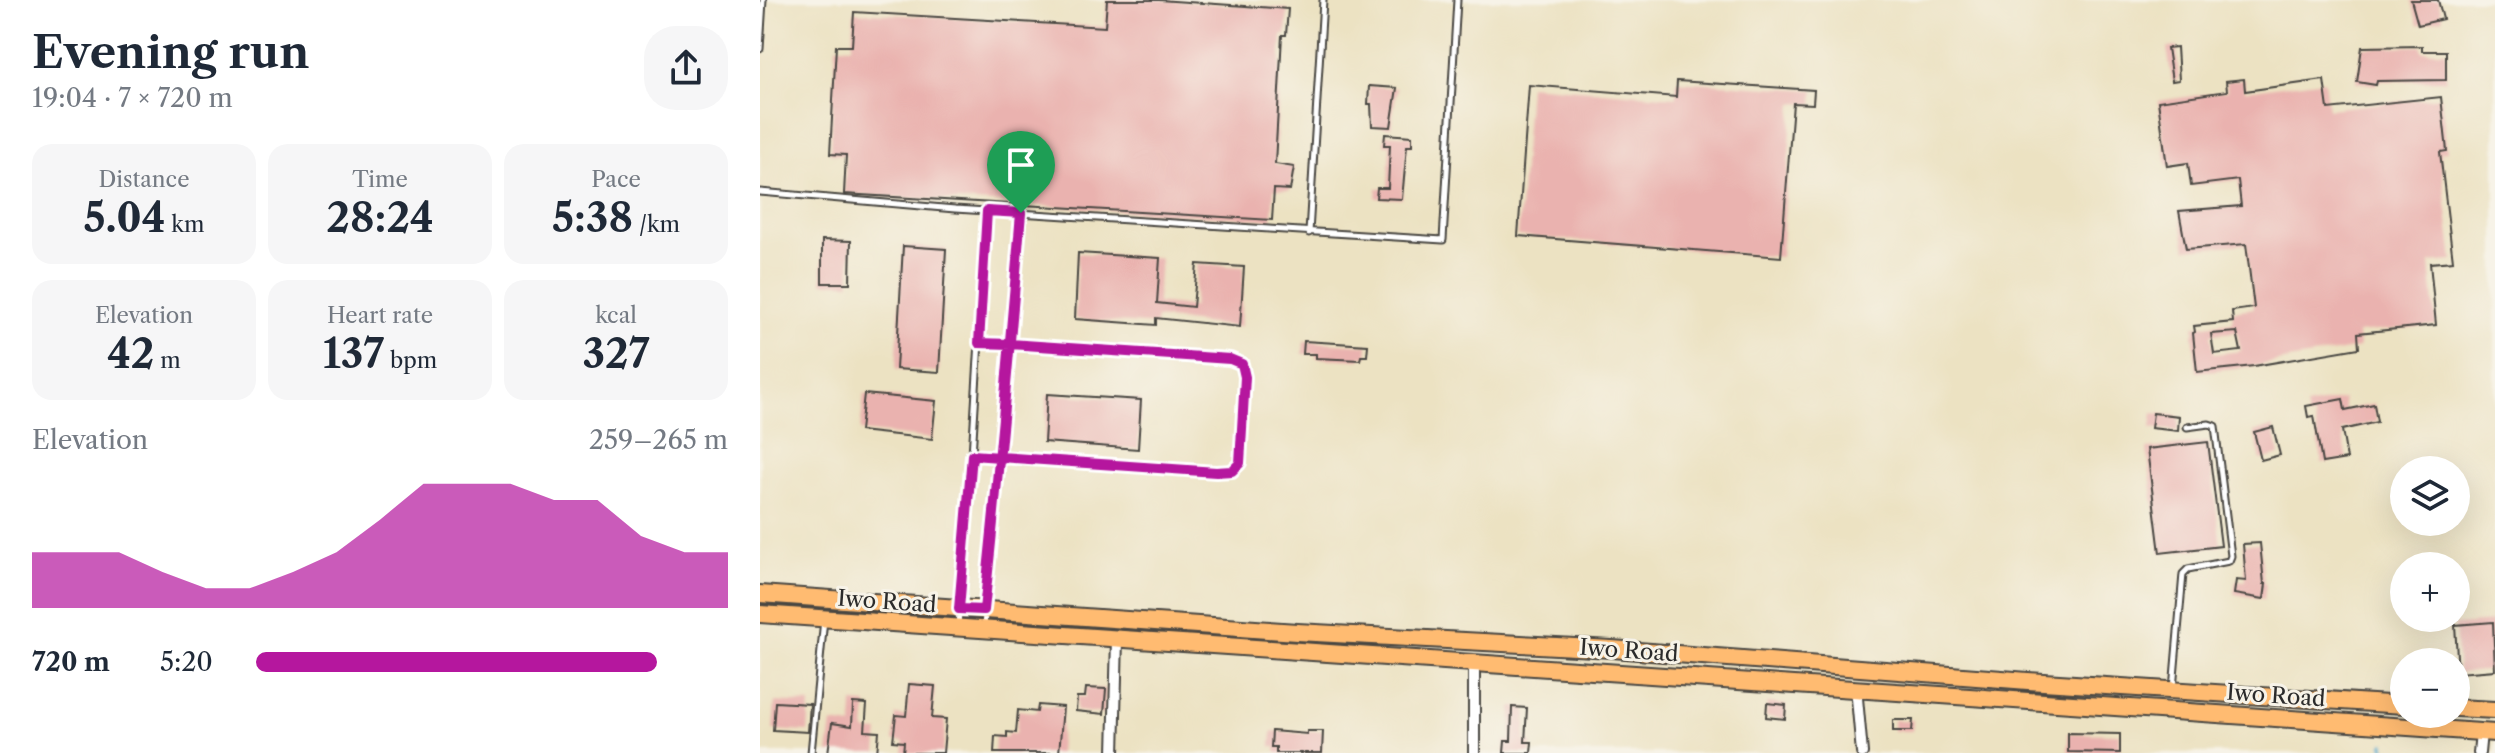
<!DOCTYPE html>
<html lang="en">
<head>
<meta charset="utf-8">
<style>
	:root { --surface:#fff; --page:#f6f6f7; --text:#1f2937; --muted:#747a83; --accent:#b5179e }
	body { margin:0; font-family:"Libre Caslon Text",serif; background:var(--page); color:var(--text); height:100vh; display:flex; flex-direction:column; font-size:30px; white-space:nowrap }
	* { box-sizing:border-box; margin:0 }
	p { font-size:26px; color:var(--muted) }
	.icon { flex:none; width:44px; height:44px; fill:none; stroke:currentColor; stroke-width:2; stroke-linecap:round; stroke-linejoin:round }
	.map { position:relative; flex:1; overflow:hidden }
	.sheet { display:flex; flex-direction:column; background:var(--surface); width:760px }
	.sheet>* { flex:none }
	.tools { position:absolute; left:1630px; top:456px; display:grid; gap:16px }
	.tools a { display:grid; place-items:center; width:80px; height:80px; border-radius:50%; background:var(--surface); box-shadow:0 8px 32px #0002; font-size:40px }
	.pin { position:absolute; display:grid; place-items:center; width:68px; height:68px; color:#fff; margin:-82px -34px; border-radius:50% 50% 50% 0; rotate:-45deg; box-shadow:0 0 8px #0007 }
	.pin .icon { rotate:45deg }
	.round { display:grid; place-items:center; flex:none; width:84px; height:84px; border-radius:32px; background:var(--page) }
	.overview { display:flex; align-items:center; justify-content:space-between; height:136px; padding:0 32px }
	h1 { font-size:44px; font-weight:700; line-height:60px }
	.stats { display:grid; grid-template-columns:repeat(3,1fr); gap:12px; height:136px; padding:8px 32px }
	.stats div { display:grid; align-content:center; border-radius:20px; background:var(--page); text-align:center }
	.stats b { font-size:40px; font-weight:700 }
	.stats small { font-size:22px; font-weight:400 }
	.stats p { font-size:22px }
	.chart { height:224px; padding:16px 32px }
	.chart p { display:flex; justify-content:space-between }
	.chart svg { width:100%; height:144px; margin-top:8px; fill:var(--accent); opacity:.7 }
	ul { padding:0 32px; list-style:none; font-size:26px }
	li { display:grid; grid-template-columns:128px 96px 1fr; align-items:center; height:60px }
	li i { height:20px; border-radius:10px; background:var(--accent) }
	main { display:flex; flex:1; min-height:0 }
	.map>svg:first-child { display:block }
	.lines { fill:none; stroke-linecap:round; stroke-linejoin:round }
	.stream { stroke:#51accf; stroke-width:4 }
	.building { fill:#eab2af; fill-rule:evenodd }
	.service-casing { stroke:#484642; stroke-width:9 }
	.minor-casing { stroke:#484642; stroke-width:14 }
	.primary-casing { stroke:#484642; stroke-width:20 }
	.service { stroke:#fff; stroke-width:5 }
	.minor { stroke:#fff; stroke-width:10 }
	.primary { stroke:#ffbb71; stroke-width:16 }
	.route-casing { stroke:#fff; stroke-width:16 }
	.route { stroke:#b5179e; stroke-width:10 }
	.labels { text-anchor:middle; stroke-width:6; stroke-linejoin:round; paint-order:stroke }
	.street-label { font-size:22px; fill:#2b2b2b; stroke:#f7f3e8 }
</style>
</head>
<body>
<main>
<section class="sheet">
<div class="overview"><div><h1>Evening run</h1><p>19:04 · 7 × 720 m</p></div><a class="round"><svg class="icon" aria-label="share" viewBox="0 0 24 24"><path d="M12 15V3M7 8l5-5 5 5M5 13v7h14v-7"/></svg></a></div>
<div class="stats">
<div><p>Distance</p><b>5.04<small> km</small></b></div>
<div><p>Time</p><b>28:24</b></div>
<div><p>Pace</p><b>5:38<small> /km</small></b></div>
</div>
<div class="stats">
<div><p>Elevation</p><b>42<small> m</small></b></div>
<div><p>Heart rate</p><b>137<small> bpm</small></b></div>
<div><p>kcal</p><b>327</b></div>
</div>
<div class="chart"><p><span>Elevation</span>259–265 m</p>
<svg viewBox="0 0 160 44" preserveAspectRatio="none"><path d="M0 44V27L10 27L20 27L30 33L40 38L50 38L60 33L70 27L80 17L90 6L100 6L110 6L120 11L130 11L140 22L150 27L160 27V44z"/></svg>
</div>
<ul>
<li><b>720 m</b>5:20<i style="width:85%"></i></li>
</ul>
</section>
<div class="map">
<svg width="1735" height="753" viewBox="0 0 1735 753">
	<rect width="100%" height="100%" fill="#f7f3e8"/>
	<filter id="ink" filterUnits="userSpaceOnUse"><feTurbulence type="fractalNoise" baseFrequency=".0125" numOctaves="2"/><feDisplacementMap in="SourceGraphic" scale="16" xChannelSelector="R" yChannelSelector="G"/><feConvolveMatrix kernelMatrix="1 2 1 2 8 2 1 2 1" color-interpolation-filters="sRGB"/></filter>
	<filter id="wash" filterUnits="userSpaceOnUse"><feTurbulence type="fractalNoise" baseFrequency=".006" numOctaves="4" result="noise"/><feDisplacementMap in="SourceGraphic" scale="32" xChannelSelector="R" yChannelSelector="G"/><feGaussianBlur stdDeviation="1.8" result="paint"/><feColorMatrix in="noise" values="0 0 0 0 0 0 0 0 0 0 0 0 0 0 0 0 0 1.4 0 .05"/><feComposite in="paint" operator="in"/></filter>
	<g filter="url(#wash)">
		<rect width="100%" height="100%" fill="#ece2c2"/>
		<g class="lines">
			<!-- stream -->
			<path class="stream" d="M1624,744V753"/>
		</g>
		<g id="blocks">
			<!-- building -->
			<path class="building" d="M347,0H399L528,9L526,35H522L515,164L534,167L530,190L514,189L512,220L84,194L86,155L70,154L76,46H92L94,12L345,27Z
				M1651,0H1678L1683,19L1658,25Z
				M1662,46V51H1686V80L1617,81L1616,85L1597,82L1602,47Z
				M1417,47L1419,80L1412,81L1407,48Z
				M1484,79L1485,91L1564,80L1568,109L1681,97L1687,151L1680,152L1693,261L1670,263L1676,325L1598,333L1599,348L1494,366L1437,372L1433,333L1435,332L1434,326L1473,322L1472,311L1494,308L1486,244L1426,249L1419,211L1481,206L1478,180L1431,186L1428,163L1407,166L1398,101L1467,91L1466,81ZM1477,332L1481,351L1454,354L1451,334Z
				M917,81L1054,90L1053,104L1033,103L1021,257L758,236L769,85L916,97Z
				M609,86L637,88L631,127L612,126L611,104H608Z
				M625,134L652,136V146H647L642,199L616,198L617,188H628L630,145H624Z
				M62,240L91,241L90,283H62Z
				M143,246L186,249L179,372L136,369Z
				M318,253L400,258L397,303L433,307L437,264L484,267L480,327L396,318V325L315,319Z
				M544,341L608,345L607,356H601L600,360L556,358V354H543Z
				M104,394L176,401L172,439L100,431Z
				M287,394L381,400L378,449L284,442Z
				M1583,399L1585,410L1614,404L1617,422L1582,430L1587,459L1562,463L1554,416L1548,417L1546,406Z
				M1393,413L1419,416L1418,431L1391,428Z
				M1513,427L1520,455L1501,460L1494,432Z
				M1448,442L1461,546L1400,553L1387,449Z
				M1500,543L1504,584H1506L1504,599L1474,594L1476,580L1486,581L1483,544Z
				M1733,622L1735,670L1698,673L1695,625Z
				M149,684L175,686L172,718L186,719L183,753H143L144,742L133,741L136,715L146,716Z
				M326,688L346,689L344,714L316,711L317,697H325Z
				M15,702L50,704L48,732L13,730Z
				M93,703L107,704L105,731L119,732L117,753H68L72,723L92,726Z
				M1007,703L1026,705L1025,719L1006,717Z
				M278,705L303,707L299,753H234L235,736L247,737V732L256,733L258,710L277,712Z
				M752,707L767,708L765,742H772L771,753H744L745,741H751Z
				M1133,720H1153L1152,731H1133Z
				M512,731L547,734V731H563L562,753H516V747H511Z
				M1308,733L1360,734V753L1308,752Z"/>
		</g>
	</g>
	<g filter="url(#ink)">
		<use href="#blocks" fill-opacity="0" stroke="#484642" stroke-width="2"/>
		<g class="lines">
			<defs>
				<path id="service" d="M0,49L3,0
					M0,192L195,209L683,240L697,0
					M549,233L563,0
					M212,455L456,472L472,471L480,463L485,377L482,364L470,359L219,343
					M198,625L212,455L227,211
					M224,626L261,213
					M1413,689L1423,574L1428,569L1469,561L1471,556L1455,426L1449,424L1427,427
					M51,753L64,619"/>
				<path id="minor" d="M1096,687L1102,753
					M354,753L357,639
					M714,753V663
					M1719,753L1721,732"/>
				<path id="primary" d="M0,594L537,632L852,649L1268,681L1644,705
					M0,614L1735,733
					M1696,708L1735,710"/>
			</defs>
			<!-- service casing -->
			<use href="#service" class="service-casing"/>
			<!-- minor casing -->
			<use href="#minor" class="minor-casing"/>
			<!-- primary casing -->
			<use href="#primary" class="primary-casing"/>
			<!-- service -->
			<use href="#service" class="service"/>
			<!-- minor -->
			<use href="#minor" class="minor"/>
			<!-- primary -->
			<use href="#primary" class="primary"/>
		</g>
	</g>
	<g class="lines" filter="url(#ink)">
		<defs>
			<path id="route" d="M261,213C250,345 238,478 224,610L199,609L212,455L240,457L456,472L472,471L480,463L485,377L482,364L470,359L250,344L219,343L227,211L261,213"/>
		</defs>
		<!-- route casing -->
		<use href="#route" class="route-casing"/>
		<!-- route -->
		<use href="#route" class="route"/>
	</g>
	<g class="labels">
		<!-- street labels -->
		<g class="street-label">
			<text transform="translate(127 601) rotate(4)" y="8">Iwo Road</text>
			<text transform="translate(869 650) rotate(4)" y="8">Iwo Road</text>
			<text transform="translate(1516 695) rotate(4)" y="8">Iwo Road</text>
		</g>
	</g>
</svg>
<div class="tools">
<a><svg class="icon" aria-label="layers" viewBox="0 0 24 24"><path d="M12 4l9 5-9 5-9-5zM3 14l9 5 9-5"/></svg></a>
<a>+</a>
<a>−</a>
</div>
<div class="pin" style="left:261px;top:213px;background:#1e9e55"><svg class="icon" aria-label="arrive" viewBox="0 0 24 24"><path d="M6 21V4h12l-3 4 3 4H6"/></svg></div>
</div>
</main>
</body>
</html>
